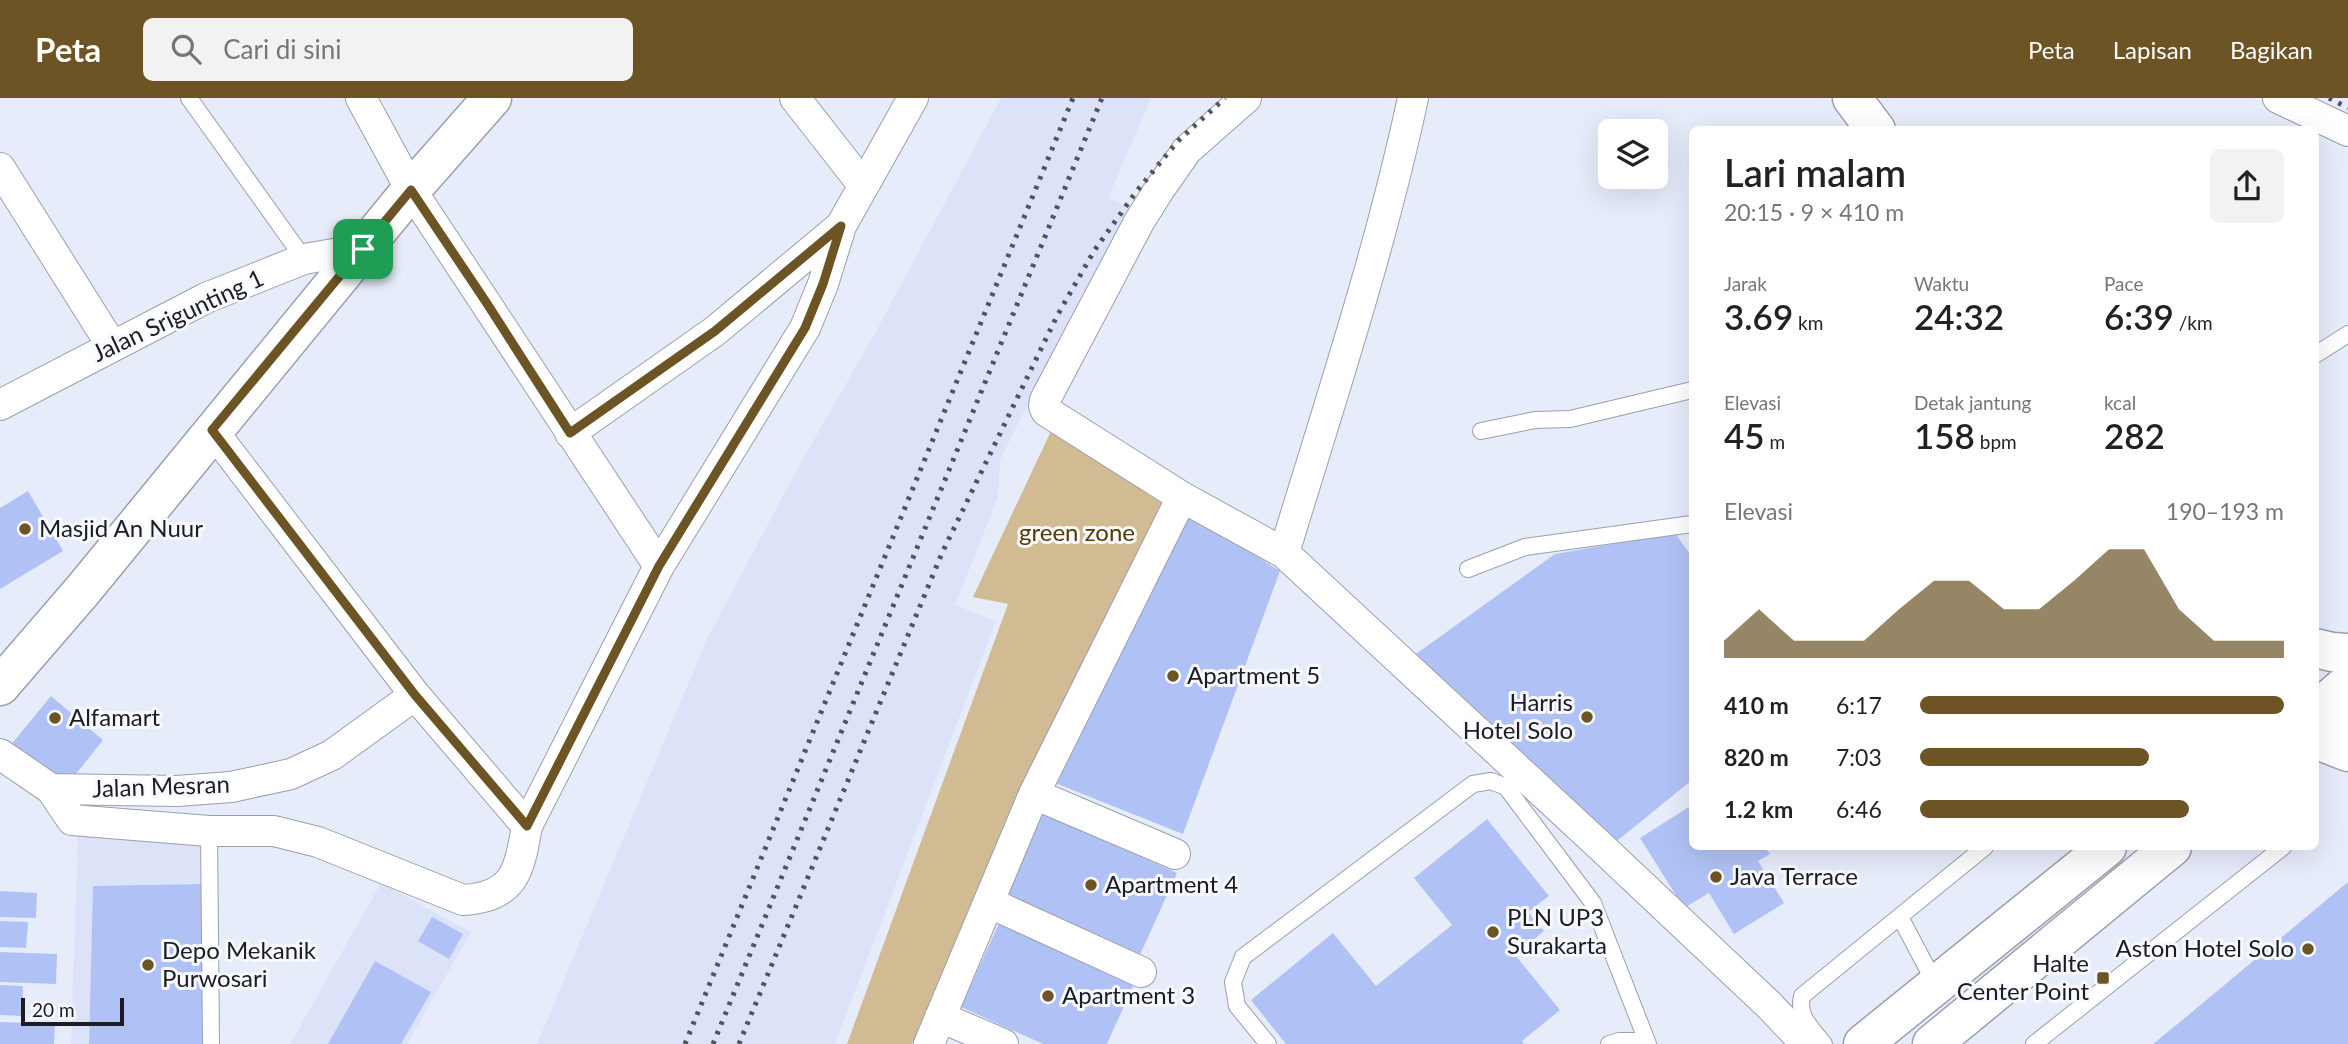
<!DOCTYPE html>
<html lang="id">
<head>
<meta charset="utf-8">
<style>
	:root { --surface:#fff; --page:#f2f2f2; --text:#222; --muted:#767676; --accent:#6c5425 }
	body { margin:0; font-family:Lato,sans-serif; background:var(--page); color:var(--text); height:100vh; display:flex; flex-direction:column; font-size:26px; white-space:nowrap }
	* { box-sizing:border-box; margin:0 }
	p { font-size:23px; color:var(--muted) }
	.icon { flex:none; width:38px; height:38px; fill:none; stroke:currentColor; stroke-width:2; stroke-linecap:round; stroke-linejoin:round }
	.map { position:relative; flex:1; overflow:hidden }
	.sheet { position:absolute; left:1689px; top:28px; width:630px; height:724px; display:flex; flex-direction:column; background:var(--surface); border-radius:10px; box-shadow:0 7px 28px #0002 }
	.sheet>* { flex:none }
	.controls { position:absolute; left:1598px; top:21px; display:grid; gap:14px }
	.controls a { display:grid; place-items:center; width:70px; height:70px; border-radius:10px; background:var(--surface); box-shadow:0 7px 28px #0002; font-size:35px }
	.scale { position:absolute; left:21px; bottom:18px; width:103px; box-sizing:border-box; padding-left:7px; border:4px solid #1c1d23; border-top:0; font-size:19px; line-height:24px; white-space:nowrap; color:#1c1d23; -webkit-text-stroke:5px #f7f9ff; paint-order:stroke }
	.pin { position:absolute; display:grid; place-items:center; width:60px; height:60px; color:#fff; margin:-30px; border-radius:14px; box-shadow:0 4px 10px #0006 }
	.round { display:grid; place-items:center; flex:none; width:74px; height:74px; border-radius:10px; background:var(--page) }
	.head { display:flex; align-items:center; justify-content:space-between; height:119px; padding:0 35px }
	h1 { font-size:38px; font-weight:600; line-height:52px }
	.stats { display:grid; grid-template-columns:repeat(3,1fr); gap:10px; height:119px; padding:7px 35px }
	.stats div { display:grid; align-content:center }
	.stats b { font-size:35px; font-weight:600 }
	.stats small { font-size:19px; font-weight:400 }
	.stats p { font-size:19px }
	.chart { height:196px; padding:14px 35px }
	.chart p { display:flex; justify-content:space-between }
	.chart svg { width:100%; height:126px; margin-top:7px; fill:var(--accent); opacity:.7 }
	ul { padding:0 35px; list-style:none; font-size:23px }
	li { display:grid; grid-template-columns:112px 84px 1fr; align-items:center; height:52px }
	li i { height:18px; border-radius:9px; background:var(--accent) }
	header { display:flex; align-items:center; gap:42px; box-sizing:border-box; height:98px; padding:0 35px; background:var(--accent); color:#fff }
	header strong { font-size:33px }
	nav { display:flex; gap:38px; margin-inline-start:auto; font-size:24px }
	.search { width:490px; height:63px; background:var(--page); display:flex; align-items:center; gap:18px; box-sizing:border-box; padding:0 24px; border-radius:10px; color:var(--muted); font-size:26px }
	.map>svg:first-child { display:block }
	.built { fill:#dce3f9 }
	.green { fill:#d1bb92 }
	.building { fill:#b0c2f5 }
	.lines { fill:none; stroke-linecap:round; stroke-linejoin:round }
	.service-casing { stroke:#9b9fad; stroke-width:18 }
	.minor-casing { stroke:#9b9fad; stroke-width:32 }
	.tertiary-casing { stroke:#9b9fad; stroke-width:39 }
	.secondary-casing { stroke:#9b9fad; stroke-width:41 }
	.primary-casing { stroke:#9b9fad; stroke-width:41 }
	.service { stroke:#fff; stroke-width:16 }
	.minor { stroke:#fff; stroke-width:30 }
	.tertiary { stroke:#fff; stroke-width:37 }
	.secondary { stroke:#fff; stroke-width:38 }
	.primary { stroke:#fff; stroke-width:38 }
	.rail { stroke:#52545d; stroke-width:5; stroke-dasharray:3.5 7; stroke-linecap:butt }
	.route-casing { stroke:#fff; stroke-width:14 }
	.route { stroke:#6c5425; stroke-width:9 }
	.poi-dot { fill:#6c5425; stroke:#f7f9ff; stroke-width:2.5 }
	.labels { text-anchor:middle; stroke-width:6; stroke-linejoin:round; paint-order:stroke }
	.street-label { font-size:24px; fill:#1c1d23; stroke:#f7f9ff }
	.poi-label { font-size:24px; fill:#1c1d23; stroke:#f7f9ff; text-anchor:start }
	.park-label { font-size:24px; fill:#533b02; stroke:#f7f9ff }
</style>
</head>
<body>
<header>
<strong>Peta</strong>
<div class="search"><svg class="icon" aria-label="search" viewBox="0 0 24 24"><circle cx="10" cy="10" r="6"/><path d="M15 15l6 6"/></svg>Cari di sini</div>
<nav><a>Peta</a><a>Lapisan</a><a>Bagikan</a></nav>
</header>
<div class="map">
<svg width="2348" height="946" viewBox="0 0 2348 946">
	<rect width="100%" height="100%" fill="#e6ecfa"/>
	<!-- built -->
	<path class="built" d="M1001,0H1151L1108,100L1136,112L1082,197L1000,362L998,399L955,507L996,523L835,946H537L707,541L800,366L873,239Z
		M78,734L216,741L218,946H71Z
		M381,785L471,834L407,946H290Z"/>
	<!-- green -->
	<path class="green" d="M1051,333L1165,407L1020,691L912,946H847L1008,506L973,499Z"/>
	<!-- building -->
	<path class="building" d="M28,393L63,453L0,491V410Z
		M1189,416L1280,473L1183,736L1050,683Z
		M1675,435L1692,459V682L1612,747L1416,556L1555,456Z
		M51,598L103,642L72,681L46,678L10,648Z
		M1692,707V749H1765L1770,756L1758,763L1784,805L1734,836L1709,795L1684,810L1640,740Z
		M1043,715L1177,775L1139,859L1005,798Z
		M1487,721L1549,798L1528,814L1544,833L1515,857L1560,912L1522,943L1524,946H1286L1251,902L1333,835L1376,888L1452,827L1414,780Z
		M2348,784V946H2153L2186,919Z
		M205,786V946H89L93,788Z
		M0,793L37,795L36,820L0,819Z
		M432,819L463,836L449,861L418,843Z
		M0,823L28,824L26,850L0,849Z
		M999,825L1134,886L1107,946H1043L961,909Z
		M0,854L57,856L56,886L0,884Z
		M375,863L431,894L401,946H328Z
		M0,887L23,888L22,918L0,917Z
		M0,924L55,926L54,946H0Z"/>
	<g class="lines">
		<defs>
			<path id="service" d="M189,0L304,161
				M2315,257L2348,236
				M1481,333L1535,322L1570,321L1692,292
				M1468,471L1525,449L1692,426
				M209,733L211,946
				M1900,819L1936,887
				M1268,946L1237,908L1233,884L1243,859L1473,686L1491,683L1506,689L1593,805L1648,946
				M1609,946L1619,943H1646
				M1824,946C1812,930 1797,919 1802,898L1985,749
				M2034,946L2283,749"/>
			<path id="minor" d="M361,0L411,92L659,468
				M795,0L863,87
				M1246,0L1187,52L1159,92L1139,124L1045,302L1044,308L1046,313L1182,399L1284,455L1597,745L1769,907L1806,946
				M2278,0L2348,33
				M0,70L112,248
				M0,307L206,200L304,161L363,151
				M212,332L415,597L527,728
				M570,335L715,233L841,128
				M1284,455C1330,304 1380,154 1413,0
				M0,656L51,691L72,722L209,733H274L318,744L463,802C515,799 519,773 527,728L659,468L805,230L823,186L841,128L913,0
				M51,691L177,693L231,689L291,676L332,657L415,597
				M1034,696L1175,756
				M990,805L1141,874
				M940,919L1003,946
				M929,946L1034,696L1182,399"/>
			<path id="tertiary" d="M2323,606L2348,634"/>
			<path id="secondary" d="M1852,0L1876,32
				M0,588L83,492L411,92L492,0"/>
			<path id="primary" d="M2315,550L2332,554L2348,555
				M2315,614L2348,585
				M2315,641L2348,654
				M1863,946L2107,749
				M1932,946L2172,749"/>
		</defs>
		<!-- service casing -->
		<use href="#service" class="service-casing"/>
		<!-- minor casing -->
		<use href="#minor" class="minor-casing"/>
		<!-- tertiary casing -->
		<use href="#tertiary" class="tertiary-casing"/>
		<!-- secondary casing -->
		<use href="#secondary" class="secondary-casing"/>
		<!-- primary casing -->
		<use href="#primary" class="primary-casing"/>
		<!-- service -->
		<use href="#service" class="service"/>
		<!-- minor -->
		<use href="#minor" class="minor"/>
		<!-- tertiary -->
		<use href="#tertiary" class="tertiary"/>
		<!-- secondary -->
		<use href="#secondary" class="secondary"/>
		<!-- primary -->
		<use href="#primary" class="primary"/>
		<!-- rail -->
		<path class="rail" d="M2329,0L2348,10
			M685,946L1073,0
			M713,946L1102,0
			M739,946L942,455L1057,218L1094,153L1136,94L1178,43L1225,0"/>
	</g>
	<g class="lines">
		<defs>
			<path id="route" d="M411,92L486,204L570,335L715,233L841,128L823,186L805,230L659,468L527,728L415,597L212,332Z"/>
		</defs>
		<!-- route casing -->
		<use href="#route" class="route-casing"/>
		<!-- route -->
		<use href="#route" class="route"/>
	</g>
	<!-- markers -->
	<g class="poi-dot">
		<circle cx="25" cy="431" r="7"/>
		<circle cx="1173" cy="578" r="7"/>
		<circle cx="1587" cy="619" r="7"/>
		<circle cx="55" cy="620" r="7"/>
		<circle cx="1716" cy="779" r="7"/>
		<circle cx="1091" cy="787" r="7"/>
		<circle cx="1493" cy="834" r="7"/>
		<circle cx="2308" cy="851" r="7"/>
		<circle cx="148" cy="867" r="7"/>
		<rect x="2096" y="873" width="14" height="14" rx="3.5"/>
		<circle cx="1048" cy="898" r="7"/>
	</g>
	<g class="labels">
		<!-- street labels -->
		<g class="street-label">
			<text transform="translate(178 218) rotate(-25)" y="8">Jalan Srigunting 1</text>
			<text transform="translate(161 689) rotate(-2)" y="8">Jalan Mesran</text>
		</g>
		<!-- poi labels -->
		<g class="poi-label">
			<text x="39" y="439">Masjid An Nuur</text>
			<text x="1187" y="586">Apartment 5</text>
			<text x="1573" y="613" text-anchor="end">Harris<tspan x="1573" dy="28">Hotel Solo</tspan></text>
			<text x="69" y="628">Alfamart</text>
			<text x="1730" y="787">Java Terrace</text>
			<text x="1105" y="795">Apartment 4</text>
			<text x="1507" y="828">PLN UP3<tspan x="1507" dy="28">Surakarta</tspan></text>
			<text x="2294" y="859" text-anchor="end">Aston Hotel Solo</text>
			<text x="162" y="861">Depo Mekanik<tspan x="162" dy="28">Purwosari</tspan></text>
			<text x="2089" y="874" text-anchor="end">Halte<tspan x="2089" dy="28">Center Point</tspan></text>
			<text x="1062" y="906">Apartment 3</text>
		</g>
		<!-- park labels -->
		<g class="park-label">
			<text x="1077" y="443">green zone</text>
		</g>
	</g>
</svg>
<div class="controls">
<a><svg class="icon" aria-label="layers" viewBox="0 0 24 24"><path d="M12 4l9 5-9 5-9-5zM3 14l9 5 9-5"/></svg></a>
</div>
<div class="scale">20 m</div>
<div class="pin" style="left:363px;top:151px;background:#1e9e55"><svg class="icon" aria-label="arrive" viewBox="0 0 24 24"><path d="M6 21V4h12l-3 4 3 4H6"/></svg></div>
<section class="sheet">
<div class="head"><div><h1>Lari malam</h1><p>20:15 · 9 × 410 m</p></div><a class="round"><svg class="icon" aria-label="share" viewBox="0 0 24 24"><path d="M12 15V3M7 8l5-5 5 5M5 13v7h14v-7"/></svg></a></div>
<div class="stats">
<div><p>Jarak</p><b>3.69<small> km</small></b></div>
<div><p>Waktu</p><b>24:32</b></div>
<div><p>Pace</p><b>6:39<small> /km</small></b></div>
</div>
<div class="stats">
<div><p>Elevasi</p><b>45<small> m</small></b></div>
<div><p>Detak jantung</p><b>158<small> bpm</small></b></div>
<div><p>kcal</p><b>282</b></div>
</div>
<div class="chart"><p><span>Elevasi</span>190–193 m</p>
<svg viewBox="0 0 160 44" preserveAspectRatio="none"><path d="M0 44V38L10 27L20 38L30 38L40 38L50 27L60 17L70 17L80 27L90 27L100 17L110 6L120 6L130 27L140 38L150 38L160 38V44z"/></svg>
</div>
<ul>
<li><b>410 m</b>6:17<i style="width:100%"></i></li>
<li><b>820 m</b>7:03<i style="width:63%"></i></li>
<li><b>1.2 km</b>6:46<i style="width:74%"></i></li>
</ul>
</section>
</div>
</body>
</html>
